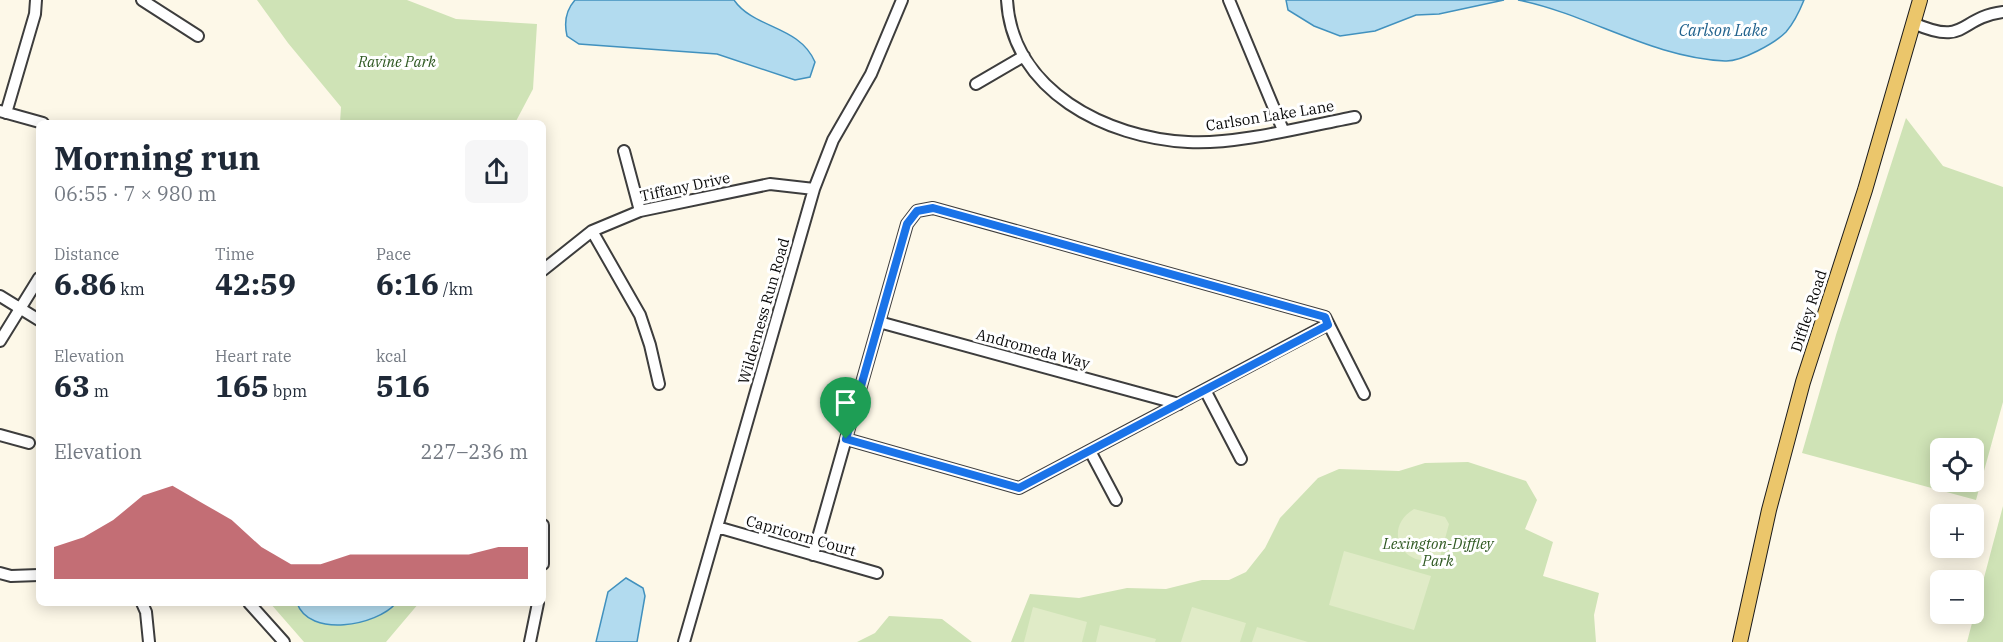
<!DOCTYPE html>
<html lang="en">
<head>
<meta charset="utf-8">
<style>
	:root { --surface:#fff; --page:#f6f6f7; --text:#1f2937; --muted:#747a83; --accent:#aa313b }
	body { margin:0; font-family:"IBM Plex Serif",serif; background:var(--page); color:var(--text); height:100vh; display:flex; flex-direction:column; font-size:22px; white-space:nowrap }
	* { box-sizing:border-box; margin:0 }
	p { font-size:20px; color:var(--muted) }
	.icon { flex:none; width:33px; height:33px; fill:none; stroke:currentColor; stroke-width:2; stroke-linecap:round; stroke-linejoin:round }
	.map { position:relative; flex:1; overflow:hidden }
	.sheet { position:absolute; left:36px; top:120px; width:510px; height:486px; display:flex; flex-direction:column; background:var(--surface); border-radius:9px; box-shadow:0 3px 15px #0003 }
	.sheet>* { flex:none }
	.buttons { position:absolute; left:1930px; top:438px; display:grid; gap:12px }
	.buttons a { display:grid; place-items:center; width:54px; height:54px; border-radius:9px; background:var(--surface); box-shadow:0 3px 15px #0003; font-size:30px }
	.pin { position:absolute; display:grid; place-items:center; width:51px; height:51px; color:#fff; margin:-62px -26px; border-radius:50% 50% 50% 0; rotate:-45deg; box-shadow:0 0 6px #0007 }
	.pin .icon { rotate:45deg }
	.round { display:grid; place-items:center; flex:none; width:63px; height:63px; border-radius:9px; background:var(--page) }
	.overview { display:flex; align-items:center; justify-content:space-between; height:102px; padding:0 18px }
	h1 { font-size:33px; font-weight:700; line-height:45px }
	.stats { display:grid; grid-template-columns:repeat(3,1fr); gap:9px; height:102px; padding:6px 18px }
	.stats div { display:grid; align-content:center }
	.stats b { font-size:30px; font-weight:700 }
	.stats small { font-size:16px; font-weight:400 }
	.stats p { font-size:16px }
	.chart { height:168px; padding:12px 18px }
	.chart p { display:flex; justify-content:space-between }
	.chart svg { width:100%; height:108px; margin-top:6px; fill:var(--accent); opacity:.7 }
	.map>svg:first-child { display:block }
	.green { fill:#cfe3b6; fill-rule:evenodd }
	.pitch { fill:#e0ebc7 }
	.water { fill:#b2dbef; stroke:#4191be; stroke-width:1.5 }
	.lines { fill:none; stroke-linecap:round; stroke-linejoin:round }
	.minor-casing { stroke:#3d3d3d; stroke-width:14 }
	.major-casing { stroke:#1b1b1b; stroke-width:16 }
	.minor { stroke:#fff; stroke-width:10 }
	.major { stroke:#ebc66b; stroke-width:14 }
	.route-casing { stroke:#fff; stroke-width:12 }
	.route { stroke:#1a73e8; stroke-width:8 }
	.labels { text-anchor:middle; stroke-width:6; stroke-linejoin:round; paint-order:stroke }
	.park-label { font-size:15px; font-style:italic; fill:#2f5922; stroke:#fff }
	.street-label { font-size:15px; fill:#0a0a0a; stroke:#fff }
	.water-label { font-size:16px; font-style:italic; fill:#21628d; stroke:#fff }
</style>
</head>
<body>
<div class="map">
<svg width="2003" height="642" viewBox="0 0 2003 642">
	<rect width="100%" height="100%" fill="#fdf8e8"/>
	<!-- green -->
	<path class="green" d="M257,0H407L456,19L537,24L533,89L515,123H340L341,107L288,43Z
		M1906,118L1943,166L2003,187V402L1976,500L1802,453L1836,335ZM1941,448H1974V482H1941Z
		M1468,462L1526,481L1537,500L1525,529L1553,542L1543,576L1599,593L1594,615L1596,642H1011L1030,594L1079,598L1127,588L1166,589L1202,580H1229L1246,572L1265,548L1280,518L1318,478L1339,469L1399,471L1425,463Z
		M2003,506V642H1967Z
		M270,603H419L386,642H304Z
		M889,616L942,619L972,642H857L875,633Z"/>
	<!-- pitch -->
	<path class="pitch" d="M1414,509L1445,517L1449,524L1440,557C1405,573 1380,529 1414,509Z
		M1344,551L1431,576L1414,630L1329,605Z
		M1033,607L1087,622L1082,642H1024Z
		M1192,607L1246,623L1240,642H1181Z
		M1100,625L1156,639L1155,642H1096Z
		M1257,627L1308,642H1252Z"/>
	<!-- water -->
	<path class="water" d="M575,0H734C754,29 799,25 815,62L810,77L795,80L717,54L579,44L567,36C564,23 566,10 575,0Z
		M1286,0H1504L1439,14L1416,15L1375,31L1340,36L1314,26L1288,10Z
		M1518,0H1804C1800,10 1793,24 1786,32C1775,43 1741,62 1725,61C1652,58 1588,14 1518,0Z
		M626,578L643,588L645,596L637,642H596L608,592Z
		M297,603H396C377,626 309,638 297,603Z"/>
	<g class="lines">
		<defs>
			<path id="minor" d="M142,0L198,36
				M1007,0C1012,91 1107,138 1188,142C1236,145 1307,126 1355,117
				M1229,0L1283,130
				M1913,23C1968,47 1957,18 2003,12
				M976,84L1024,56
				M0,111L43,123
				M6,113L35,14L36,0
				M624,151L640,211
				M592,231L640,315L650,345L659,384
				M543,270L592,231L640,211L770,184L814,189
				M0,296L39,320
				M879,322L1179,404
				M0,341L39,278
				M1205,390L1241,459
				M0,435L29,443
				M846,439L1019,488L1327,325
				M1090,451L1116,500
				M543,525V564
				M717,527L877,573
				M813,555L907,224L917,211L933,208L1325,317L1364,394
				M0,573L11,576L39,575
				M142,603L146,612L149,642
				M249,603L284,642
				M530,642L538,603
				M684,642L814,189L833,140L871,74L902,0"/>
			<path id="major" d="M1740,642L1769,510L1803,382L1865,190L1920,0"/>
		</defs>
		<!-- minor casing -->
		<use href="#minor" class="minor-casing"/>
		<!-- major casing -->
		<use href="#major" class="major-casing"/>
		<!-- minor -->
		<use href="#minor" class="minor"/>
		<!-- major -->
		<use href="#major" class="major"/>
	</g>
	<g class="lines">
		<defs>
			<path id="route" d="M933,208L1325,317L1328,325L1019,488L846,439L907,224L917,211Z"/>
		</defs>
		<!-- route casing -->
		<use href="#route" class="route-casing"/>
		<!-- route -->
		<use href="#route" class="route"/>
	</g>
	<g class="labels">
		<!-- park labels -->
		<g class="park-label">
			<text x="397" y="67">Ravine Park</text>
			<text x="1438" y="549">Lexington-Diffley<tspan x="1438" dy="17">Park</tspan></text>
		</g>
		<!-- street labels -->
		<g class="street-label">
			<text transform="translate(1270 116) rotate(-9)" y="5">Carlson Lake Lane</text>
			<text transform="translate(685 187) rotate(-12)" y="5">Tiffany Drive</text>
			<text transform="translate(764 311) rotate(-74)" y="5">Wilderness Run Road</text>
			<text transform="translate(1809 311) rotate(-72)" y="5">Diffley Road</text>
			<text transform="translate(1033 349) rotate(15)" y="5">Andromeda Way</text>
			<text transform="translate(801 536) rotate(16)" y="5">Capricorn Court</text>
		</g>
		<!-- water labels -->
		<g class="water-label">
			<text x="1723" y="36">Carlson Lake</text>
		</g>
	</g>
</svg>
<div class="buttons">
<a><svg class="icon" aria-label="locate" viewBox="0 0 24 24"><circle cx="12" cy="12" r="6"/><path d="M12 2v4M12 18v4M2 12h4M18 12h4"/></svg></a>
<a>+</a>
<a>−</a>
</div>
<div class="pin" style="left:846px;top:439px;background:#1e9e55"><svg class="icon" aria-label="arrive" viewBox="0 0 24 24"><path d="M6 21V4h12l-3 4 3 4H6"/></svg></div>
<section class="sheet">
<div class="overview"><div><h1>Morning run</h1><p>06:55 · 7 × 980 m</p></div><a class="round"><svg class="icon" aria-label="share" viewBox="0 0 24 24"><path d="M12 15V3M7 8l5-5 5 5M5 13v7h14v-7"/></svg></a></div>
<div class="stats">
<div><p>Distance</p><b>6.86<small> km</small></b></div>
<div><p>Time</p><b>42:59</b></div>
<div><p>Pace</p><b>6:16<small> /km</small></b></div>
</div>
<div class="stats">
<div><p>Elevation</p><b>63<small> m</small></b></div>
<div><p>Heart rate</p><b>165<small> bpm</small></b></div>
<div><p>kcal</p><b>516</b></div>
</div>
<div class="chart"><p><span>Elevation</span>227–236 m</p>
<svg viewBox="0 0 160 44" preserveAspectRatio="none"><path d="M0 44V31L10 27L20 20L30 10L40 6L50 13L60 20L70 31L80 38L90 38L100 34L110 34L120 34L130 34L140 34L150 31L160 31V44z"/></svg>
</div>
</section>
</div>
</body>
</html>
